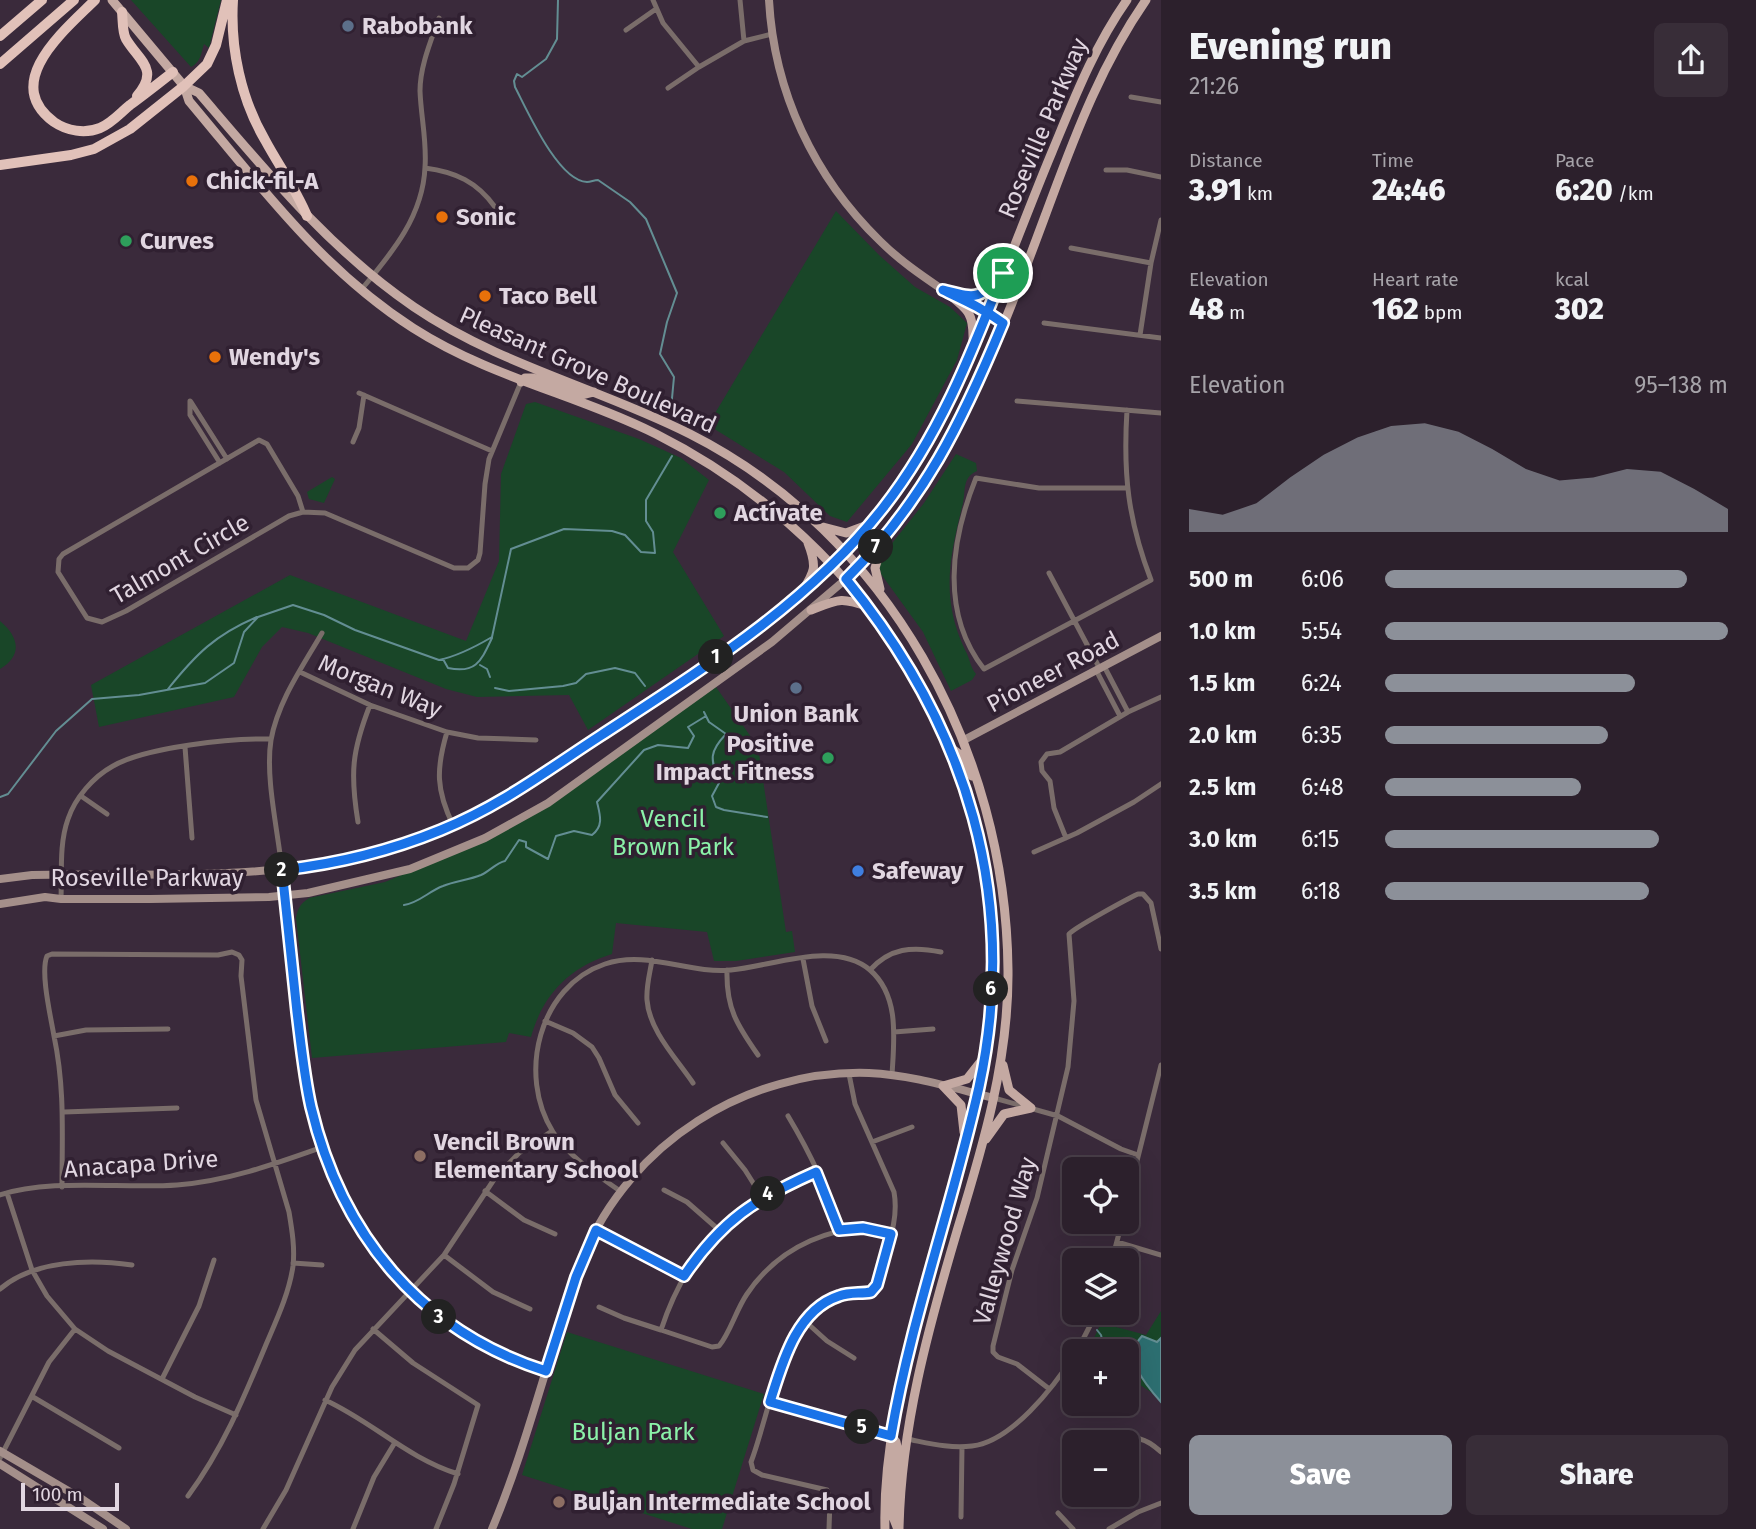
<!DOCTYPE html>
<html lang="en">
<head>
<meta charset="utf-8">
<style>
	:root { --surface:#2c202c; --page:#382d38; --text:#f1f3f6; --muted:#a6a3a9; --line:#483e48; --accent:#8c9099 }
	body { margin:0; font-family:"Fira Sans",sans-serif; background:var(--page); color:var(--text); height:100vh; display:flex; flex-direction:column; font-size:26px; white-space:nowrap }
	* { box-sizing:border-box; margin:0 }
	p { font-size:23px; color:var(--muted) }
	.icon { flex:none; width:38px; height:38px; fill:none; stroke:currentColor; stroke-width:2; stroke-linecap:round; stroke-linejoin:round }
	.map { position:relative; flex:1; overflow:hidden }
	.drawer { display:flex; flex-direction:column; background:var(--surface); width:595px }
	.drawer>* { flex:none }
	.tools { position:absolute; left:1062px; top:1157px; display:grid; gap:14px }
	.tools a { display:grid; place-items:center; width:77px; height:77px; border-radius:10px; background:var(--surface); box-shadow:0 7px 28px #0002,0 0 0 2px var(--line); font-size:35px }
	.scale { position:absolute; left:21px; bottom:18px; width:98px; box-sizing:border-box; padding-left:7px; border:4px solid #e1d6e1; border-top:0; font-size:19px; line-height:24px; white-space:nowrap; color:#e1d6e1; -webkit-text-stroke:5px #302031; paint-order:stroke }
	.pin { position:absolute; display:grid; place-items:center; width:60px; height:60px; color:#fff; margin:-30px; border:4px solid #fff; border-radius:50%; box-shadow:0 2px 7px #0007 }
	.km { position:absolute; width:35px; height:35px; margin:-18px; border-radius:50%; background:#222; color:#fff; font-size:19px; line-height:35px; text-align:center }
	.round { display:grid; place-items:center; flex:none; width:74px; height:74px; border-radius:10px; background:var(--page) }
	.headline { display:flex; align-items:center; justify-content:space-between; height:119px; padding:0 28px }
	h1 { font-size:38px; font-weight:800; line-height:52px }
	.stats { display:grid; grid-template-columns:repeat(3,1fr); gap:10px; height:119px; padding:7px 28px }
	.stats div { display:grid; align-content:center }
	.stats b { font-size:30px; font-weight:800 }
	.stats small { font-size:19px; font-weight:400 }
	.stats p { font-size:19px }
	.chart { height:196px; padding:14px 28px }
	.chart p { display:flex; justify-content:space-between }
	.chart svg { width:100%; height:126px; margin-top:7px; fill:var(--accent); opacity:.7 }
	.primary-button { display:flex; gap:14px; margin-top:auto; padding:14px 28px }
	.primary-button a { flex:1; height:80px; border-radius:10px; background:var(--accent); color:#fff; font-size:28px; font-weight:800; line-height:80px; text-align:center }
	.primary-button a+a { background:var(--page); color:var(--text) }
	ul { padding:0 28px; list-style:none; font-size:23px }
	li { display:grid; grid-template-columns:112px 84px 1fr; align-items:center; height:52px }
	li i { height:18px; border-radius:9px; background:var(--accent) }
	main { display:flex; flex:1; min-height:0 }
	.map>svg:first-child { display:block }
	.green { fill:#194628 }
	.water { fill:#2d6f71; stroke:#638e93; stroke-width:2 }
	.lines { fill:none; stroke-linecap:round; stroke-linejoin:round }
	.stream { stroke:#638e93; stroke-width:2 }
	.street { stroke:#7a6d6a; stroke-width:5 }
	.secondary { stroke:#a48f8a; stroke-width:8 }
	.primary { stroke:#c4a9a2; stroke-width:9 }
	.highway { stroke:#e1c1b9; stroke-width:10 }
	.route-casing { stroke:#fff; stroke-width:14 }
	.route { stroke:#1a73e8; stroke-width:9 }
	.service-dot { fill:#5c6f8a; stroke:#302031; stroke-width:2.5 }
	.food-dot { fill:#e8710a; stroke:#302031; stroke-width:2.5 }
	.leisure-dot { fill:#2e9e5b; stroke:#302031; stroke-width:2.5 }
	.shop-dot { fill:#3f7fe0; stroke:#302031; stroke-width:2.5 }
	.education-dot { fill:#8d6e63; stroke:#302031; stroke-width:2.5 }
	.labels { text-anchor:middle; stroke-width:7; stroke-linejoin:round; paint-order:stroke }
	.poi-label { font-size:24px; font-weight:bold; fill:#e1d6e1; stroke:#302031; text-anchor:start }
	.street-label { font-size:24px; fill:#e1d6e1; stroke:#302031 }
	.park-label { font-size:24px; fill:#8bf2a9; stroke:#302031 }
</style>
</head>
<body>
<main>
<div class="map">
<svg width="1161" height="1529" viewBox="0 0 1161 1529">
	<rect width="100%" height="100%" fill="#3a2a3b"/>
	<!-- green -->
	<path class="green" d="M131,0H221L209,48L204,44C201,53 201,62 191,67Z
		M836,211L879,255L915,287L950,307L967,323L957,360L912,444L847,522L830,516L784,472L708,425Z
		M535,402L639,439L681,458L709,480L673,552L724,636L588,730L569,695L477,697L446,689L308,633L282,627L262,647L234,697L99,727L91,685L290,575L466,641L499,561L501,474L526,404Z
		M956,454L976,463L977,471C962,478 966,489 963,503C950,556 940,597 965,650C970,658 970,667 976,674L972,680L951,691L923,632L881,574L879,565L882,556L924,503Z
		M332,477L335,479L324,503L309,499L307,492Z
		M0,621C19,637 23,655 0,669Z
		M716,687L758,747L786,932L792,931L795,952L736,961H714L707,932L616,923L612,954C570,967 543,994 531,1037L509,1033L506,1042L312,1058L296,918C298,908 300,904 309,898L385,882L478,843L570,789Z
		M1161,1311V1399L1127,1376V1351H1104L1094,1338L1101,1323L1146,1335Z
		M567,1332L764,1394L722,1529H692L522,1475Z"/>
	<!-- water -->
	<path class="water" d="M1142,1336L1157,1342L1161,1338V1402C1152,1392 1143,1381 1137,1369H1129L1127,1363L1133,1360C1131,1350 1136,1343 1142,1336Z"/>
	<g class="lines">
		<!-- stream -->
		<path class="stream" d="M558,0L557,39L546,59L522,77L517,74L514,81L515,87C527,110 558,181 587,182C591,182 594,180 598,180L630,202L646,219L677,293L667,322L660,354L674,377L671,409
			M443,659L448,668C476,674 481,661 492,638
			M480,665L487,669L490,677
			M495,688L509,691L563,686L576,683L586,674L615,668L635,673L645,686
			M168,689C196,654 215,635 257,617
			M704,712L709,722L726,734C708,753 711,759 719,783L712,796L716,807L724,810L767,817
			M0,797L8,794L56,731L92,699L139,695L205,683L234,663L244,632L258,617L293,605L324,615L355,630L439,660C458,656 475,647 492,637L511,549L564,529L612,531L625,535L641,552L655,553L653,532L646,521V500L672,456
			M404,905C419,903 429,891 443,886C455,881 469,880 481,875C490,871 496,863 505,861L519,840L526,842V847L548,859L556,836L574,831L592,835C604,826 600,815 597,802L644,750L658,745L688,748L694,736L688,727L706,716
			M1097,1330L1101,1335L1104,1348L1112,1351
			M1119,1351L1120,1349L1133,1352"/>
		<!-- street -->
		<path class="street" d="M653,0L663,23L699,67L744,41L772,34
			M740,0L744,41
			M626,30L656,9
			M668,88L699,67
			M1131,97L1161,102
			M425,168C456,172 477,182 495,207
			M1106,170H1127L1161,177
			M1071,248L1151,263
			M361,290C391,254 423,217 425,167C427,142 421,117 420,91C420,66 431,41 439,18
			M1044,323L1161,338
			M1140,335L1151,263L1161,220
			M359,393L492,451
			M190,401V415L220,463
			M1017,401L1161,413
			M191,402L227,459
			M353,442L359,428L364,395
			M1126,488H1039L976,478C951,540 940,613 984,669L1151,580C1128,520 1123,474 1127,410
			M303,512L298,496L267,444L259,440L63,554L59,559L58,572L87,618L102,622L126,611L289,516L303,512L325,513L454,568H468L478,560L480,553L485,484L489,459L521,382
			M1049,573L1100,669
			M1104,666L1128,712
			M1096,670L1120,716
			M300,672L370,705L447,732L478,738L536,740
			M447,732C436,769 436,790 453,825
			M185,747L192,838
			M81,796L107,814
			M358,822C350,773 352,751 370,705
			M1066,838L1054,808L1050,781L1042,771L1041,762L1047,754L1060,752L1128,712L1161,697
			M1034,852L1077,833L1134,802L1161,784
			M282,870C278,831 265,777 271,740C278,701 303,666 322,633
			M61,899C62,873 59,844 68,819C75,798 93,777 113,766C146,747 232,738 271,739
			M803,959L812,1006L826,1041
			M652,960C650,973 646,986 647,1000C649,1030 676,1058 693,1083
			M727,970C726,1008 737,1025 758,1055
			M870,970C890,948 912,946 941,952
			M545,1021L573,1033L592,1047L599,1058L615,1095L638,1123
			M894,1032L933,1029
			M54,1036L86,1030L168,1029
			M994,1098L1058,1116L1121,1149L1138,1155
			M64,1112L177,1108
			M788,1116C809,1151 828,1191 840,1230
			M872,1142L912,1127
			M723,1143L745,1170L762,1197
			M816,1172C736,1207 689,1244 661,1330L712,1347L719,1346C730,1333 736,1310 747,1294C778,1248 837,1218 891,1234
			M62,1187C62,1135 65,1088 54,1036C51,1018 40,972 47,956L52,954L218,955L232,952L239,955L242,960L241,976L256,1100L289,1212C292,1230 295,1248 293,1266C289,1294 276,1321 265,1347C243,1400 222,1450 188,1496
			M664,1190L687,1202L719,1230
			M485,1191L524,1220L555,1234
			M620,1191C596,1174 570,1158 553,1132C517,1075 539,986 605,964C647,950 689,974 731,970C773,966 835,940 870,970C900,996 894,1040 892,1075
			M7,1193L32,1270L47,1296L75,1329L108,1351L195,1397L236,1415
			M0,1195C50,1178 123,1189 177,1185C228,1181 275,1164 323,1147
			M1127,1201L1161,1065
			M597,1230L684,1276
			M1117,1242L1161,1255
			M444,1255L493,1292L530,1309
			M1112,1260L1122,1222
			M293,1263L322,1265
			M0,1289C34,1260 90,1259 132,1265
			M599,1307L624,1318L661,1330
			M806,1322L827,1341L854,1358
			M373,1329L413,1363L478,1405L454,1484L436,1529
			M1077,1351L1097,1312
			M162,1379L199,1306L214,1260
			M1048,1388L1017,1364L998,1357L993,1352V1346L1012,1270L1037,1198L1068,1067L1074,1001L1069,934C1074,928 1127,899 1138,894H1143L1151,903L1161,949
			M33,1397L119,1448
			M325,1400C373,1422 407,1458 458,1474
			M770,1402L891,1436
			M907,1439C928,1443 950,1449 972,1446C1011,1442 1054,1387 1074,1355
			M1116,1441C1135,1435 1146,1438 1161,1452
			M0,1458L49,1362L75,1329
			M1058,1513L1073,1529
			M961,1517L962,1447
			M263,1529L286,1490L332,1387L355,1350L444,1255L495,1178L519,1153L552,1131
			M353,1529L374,1477L394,1444
			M829,1529L830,1501L827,1490L762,1475L753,1470L751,1462C770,1413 782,1315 839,1295C850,1292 861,1294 871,1292L877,1285C883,1253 900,1225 894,1192L855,1104L849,1074
			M1109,1529L1138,1512L1161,1503"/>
		<!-- secondary -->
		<path class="secondary" d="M769,0C774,92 814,177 880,241C899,260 921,275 943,290
			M964,740L1161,636
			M282,870C286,914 291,958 296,1002C300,1037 303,1072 311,1107C340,1232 421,1333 546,1371
			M0,879L32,875C136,873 241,880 343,860C404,848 462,824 515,793C549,773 579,749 612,728C688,679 767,627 833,564
			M0,904L45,897L61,899H150L269,897L308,893L410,869L485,838L548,803L772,642L846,579
			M0,1451L82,1499L126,1529
			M0,1464L103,1529
			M492,1529C519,1465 537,1398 558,1332C566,1307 573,1281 583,1257C630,1143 747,1069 869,1073C912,1075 953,1088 994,1098"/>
		<!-- primary -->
		<path class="primary" d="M112,0L184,86L189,101C258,183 321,269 413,328C491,378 576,394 656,434C849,531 987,726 992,945C994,1029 974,1108 952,1188C942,1227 933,1265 922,1304C902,1378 883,1451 885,1529
			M184,86L199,93C265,170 329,249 414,307C499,365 599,388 690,434C888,534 1006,751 1008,970C1009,1060 983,1146 957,1231C928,1329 901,1427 899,1529
			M943,290C973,298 978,301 999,277
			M947,293C969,310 974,314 973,342
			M962,299L1003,323
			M521,382L525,378H533L582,395L594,392
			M823,527L846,533L865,526
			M833,564C948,450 991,298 1052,152C1074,99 1094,47 1127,0
			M846,579C952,474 1000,337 1051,200C1077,130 1103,62 1146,0
			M880,589L875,568L883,542
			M800,595C814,572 818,569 808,543
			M811,610C839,599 841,597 869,607
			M952,749L962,756L972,776
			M1003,1065L1009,1090L1031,1108
			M943,1086L961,1105L964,1132
			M943,1086L967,1079L982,1060
			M986,1139L1004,1114L1031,1108
			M891,1436L896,1442L897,1447L892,1514L897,1527"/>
		<!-- highway -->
		<path class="highway" d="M95,0C66,29 0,82 54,122C67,131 85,134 100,128C112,123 120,113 130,105C145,94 159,83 173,72
			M233,0C230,48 241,99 265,140C279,166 296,189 307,216
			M122,12C123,20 122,32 126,39C139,61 160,69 137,96
			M0,36L42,0
			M0,64L74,0
			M0,165L71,155L94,149L130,129L184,86L207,64L216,45L227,0"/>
	</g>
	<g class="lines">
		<defs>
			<path id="route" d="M1003,273C971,355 938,438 883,508C808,604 701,670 600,736C546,771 502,805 441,830C390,851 336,864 282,870C287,917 292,965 297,1012C301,1044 304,1076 311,1107C341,1234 420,1331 546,1371L576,1277L596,1230L684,1276C722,1220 755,1199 816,1172L839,1230L863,1228L891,1234L877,1285L871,1292C860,1294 850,1292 839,1296C796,1310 782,1364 770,1402L891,1436C911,1318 953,1204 979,1087C1020,897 967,727 846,579C924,501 962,422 1003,323C984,309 964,300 943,290C978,299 978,300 1003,273"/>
		</defs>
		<!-- route casing -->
		<use href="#route" class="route-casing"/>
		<!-- route -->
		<use href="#route" class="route"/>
	</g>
	<!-- markers -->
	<g class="service-dot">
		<circle cx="348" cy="26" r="7"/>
		<circle cx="796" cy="688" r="7"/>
	</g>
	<g class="food-dot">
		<circle cx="192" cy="181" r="7"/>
		<circle cx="442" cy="217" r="7"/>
		<circle cx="485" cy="296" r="7"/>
		<circle cx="215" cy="357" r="7"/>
	</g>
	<g class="leisure-dot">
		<circle cx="126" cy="241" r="7"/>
		<circle cx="720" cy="513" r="7"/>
		<circle cx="828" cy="758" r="7"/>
	</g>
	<circle class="shop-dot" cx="858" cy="871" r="7"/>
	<g class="education-dot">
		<circle cx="420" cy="1156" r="7"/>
		<circle cx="559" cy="1502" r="7"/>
	</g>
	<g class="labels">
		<!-- poi labels -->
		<g class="poi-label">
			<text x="362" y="34">Rabobank</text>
			<text x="206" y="189">Chick-fil-A</text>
			<text x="456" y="225">Sonic</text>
			<text x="140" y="249">Curves</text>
			<text x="499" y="304">Taco Bell</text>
			<text x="229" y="365">Wendy's</text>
			<text x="734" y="521">Actívate</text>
			<text x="796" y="722" text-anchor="middle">Union Bank</text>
			<text x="814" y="752" text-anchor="end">Positive<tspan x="814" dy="28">Impact Fitness</tspan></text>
			<text x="872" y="879">Safeway</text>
			<text x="434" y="1150">Vencil Brown<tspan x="434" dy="28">Elementary School</tspan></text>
			<text x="573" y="1510">Buljan Intermediate School</text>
		</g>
		<!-- street labels -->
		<g class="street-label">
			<text transform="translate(1043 128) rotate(-67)" y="8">Roseville Parkway</text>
			<text transform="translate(588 370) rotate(24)" y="8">Pleasant Grove Boulevard</text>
			<text transform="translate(180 559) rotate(-30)" y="8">Talmont Circle</text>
			<text transform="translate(1053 672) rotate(-28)" y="8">Pioneer Road</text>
			<text transform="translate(380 686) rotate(22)" y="8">Morgan Way</text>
			<text x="147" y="886">Roseville Parkway</text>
			<text transform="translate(141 1164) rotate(-4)" y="8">Anacapa Drive</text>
			<text transform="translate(1005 1241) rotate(-74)" y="8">Valleywood Way</text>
		</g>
		<!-- park labels -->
		<g class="park-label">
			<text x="673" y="827">Vencil<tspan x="673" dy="28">Brown Park</tspan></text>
			<text x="633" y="1440">Buljan Park</text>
		</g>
	</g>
</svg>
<div class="tools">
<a><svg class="icon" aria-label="locate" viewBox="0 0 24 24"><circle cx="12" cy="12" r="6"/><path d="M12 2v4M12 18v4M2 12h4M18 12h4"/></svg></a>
<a><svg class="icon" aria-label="layers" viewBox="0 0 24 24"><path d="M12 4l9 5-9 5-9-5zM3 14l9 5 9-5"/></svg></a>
<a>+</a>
<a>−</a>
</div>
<div class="scale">100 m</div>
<div class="pin" style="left:1003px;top:273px;background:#1e9e55"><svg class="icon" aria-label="arrive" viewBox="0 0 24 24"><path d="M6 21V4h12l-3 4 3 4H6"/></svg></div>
<b class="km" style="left:716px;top:657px">1</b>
<b class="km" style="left:282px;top:870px">2</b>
<b class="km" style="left:439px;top:1317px">3</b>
<b class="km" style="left:768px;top:1194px">4</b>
<b class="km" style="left:862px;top:1427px">5</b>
<b class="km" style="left:991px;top:989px">6</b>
<b class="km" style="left:876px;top:547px">7</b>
</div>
<section class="drawer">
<div class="headline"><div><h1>Evening run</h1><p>21:26</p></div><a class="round"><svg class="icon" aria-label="share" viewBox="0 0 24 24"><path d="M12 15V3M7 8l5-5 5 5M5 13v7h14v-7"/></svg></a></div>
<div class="stats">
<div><p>Distance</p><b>3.91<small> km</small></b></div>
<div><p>Time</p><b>24:46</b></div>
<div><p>Pace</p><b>6:20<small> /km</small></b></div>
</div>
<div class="stats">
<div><p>Elevation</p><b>48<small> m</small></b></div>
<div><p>Heart rate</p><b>162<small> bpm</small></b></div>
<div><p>kcal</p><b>302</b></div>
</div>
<div class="chart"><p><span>Elevation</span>95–138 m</p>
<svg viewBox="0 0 160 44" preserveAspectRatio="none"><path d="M0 44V36L10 38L20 34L30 25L40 17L50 11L60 7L70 6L80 9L90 15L100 22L110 26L120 25L130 22L140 23L150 29L160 36V44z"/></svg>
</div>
<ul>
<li><b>500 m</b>6:06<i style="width:88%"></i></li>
<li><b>1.0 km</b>5:54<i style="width:100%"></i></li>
<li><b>1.5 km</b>6:24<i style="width:73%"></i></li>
<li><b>2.0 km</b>6:35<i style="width:65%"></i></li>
<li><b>2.5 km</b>6:48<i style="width:57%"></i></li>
<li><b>3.0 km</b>6:15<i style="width:80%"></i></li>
<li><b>3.5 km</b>6:18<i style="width:77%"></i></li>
</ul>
<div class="primary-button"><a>Save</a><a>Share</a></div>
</section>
</main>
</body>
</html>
